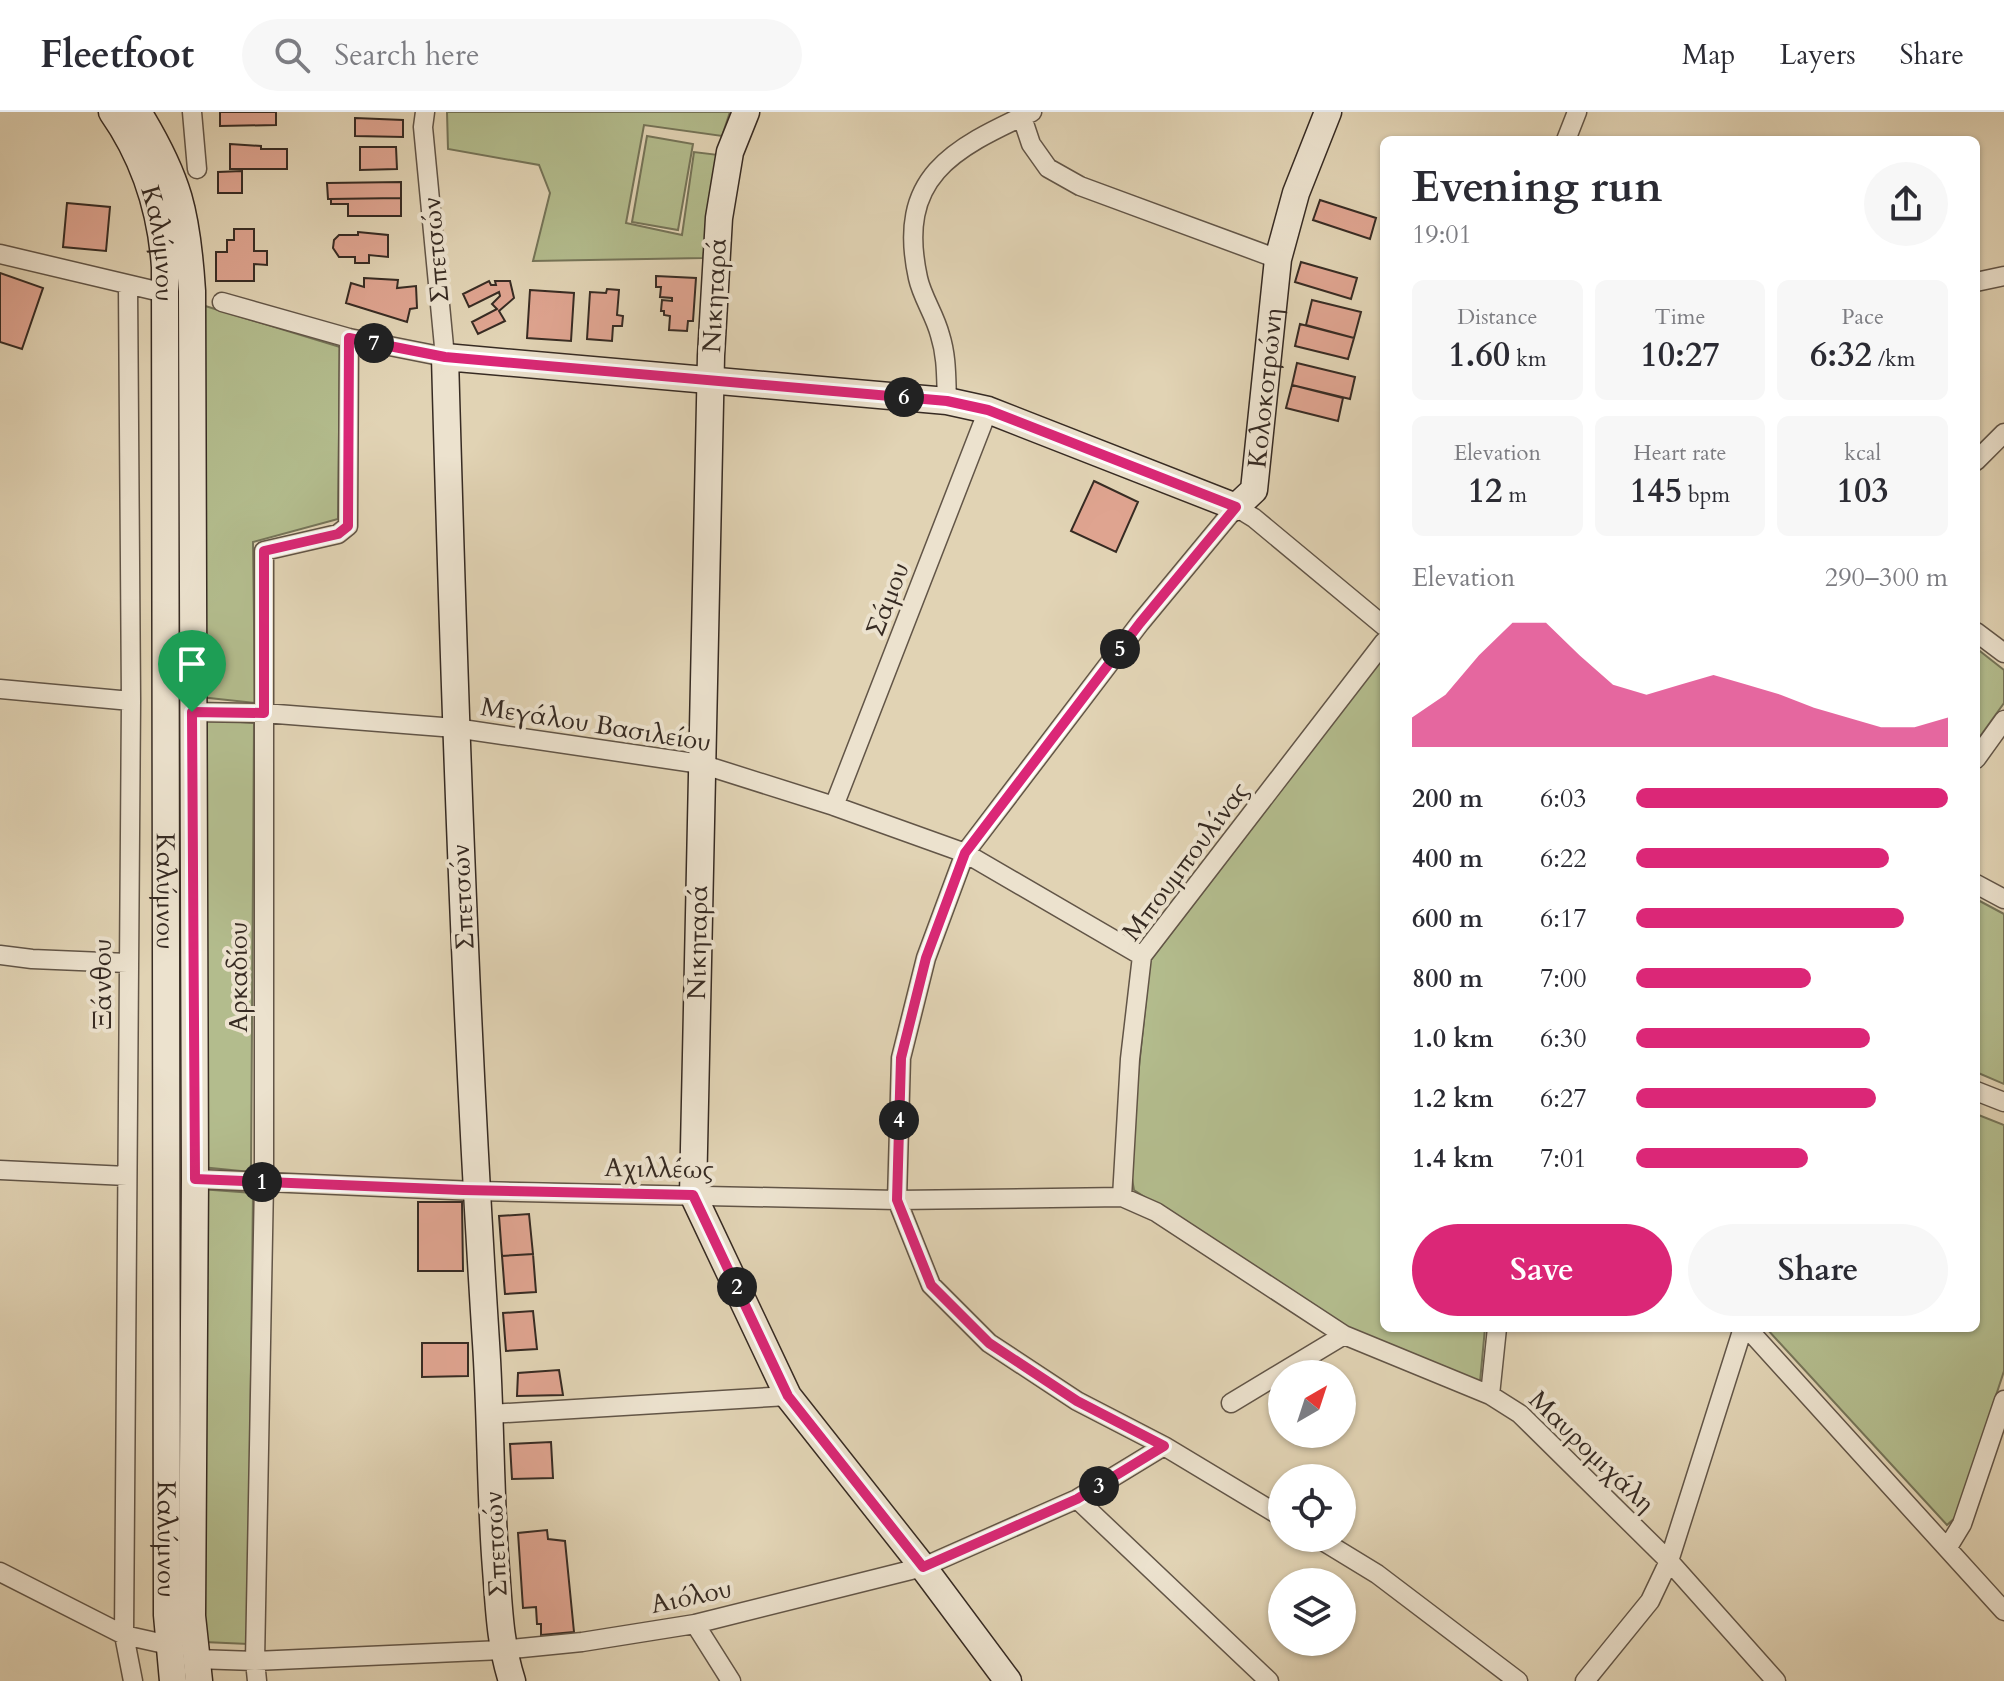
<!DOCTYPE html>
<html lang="en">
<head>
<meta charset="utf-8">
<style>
	:root { --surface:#fff; --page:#f7f7f7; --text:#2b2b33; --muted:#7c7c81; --line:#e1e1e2; --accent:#db2777 }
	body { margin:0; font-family:Cardo,serif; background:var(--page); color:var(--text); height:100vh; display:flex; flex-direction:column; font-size:30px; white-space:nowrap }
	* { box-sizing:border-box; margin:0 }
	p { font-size:26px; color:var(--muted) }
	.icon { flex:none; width:44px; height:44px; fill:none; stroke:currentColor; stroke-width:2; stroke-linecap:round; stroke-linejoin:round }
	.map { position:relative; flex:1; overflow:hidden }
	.panel { position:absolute; left:1380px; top:24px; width:600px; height:1196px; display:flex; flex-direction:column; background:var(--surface); border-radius:12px; box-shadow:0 2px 6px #0004 }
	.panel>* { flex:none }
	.needle { width:52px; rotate:39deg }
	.controls { position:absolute; left:1268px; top:1248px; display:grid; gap:16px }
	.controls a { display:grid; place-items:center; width:88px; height:88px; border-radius:50%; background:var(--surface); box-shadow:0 2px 6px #0004; font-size:40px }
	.pin { position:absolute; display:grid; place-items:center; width:68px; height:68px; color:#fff; margin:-82px -34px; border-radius:50% 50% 50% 0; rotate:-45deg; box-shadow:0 0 8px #0007 }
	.pin .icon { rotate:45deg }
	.km { position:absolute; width:40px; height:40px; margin:-20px; border-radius:50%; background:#222; color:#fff; font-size:22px; line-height:40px; text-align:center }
	.round { display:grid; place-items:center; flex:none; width:84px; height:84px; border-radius:42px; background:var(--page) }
	.headline { display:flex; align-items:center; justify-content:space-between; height:136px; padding:0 32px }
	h1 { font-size:44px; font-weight:600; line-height:60px }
	.stats { display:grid; grid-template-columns:repeat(3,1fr); gap:12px; height:136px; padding:8px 32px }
	.stats div { display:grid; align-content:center; border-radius:12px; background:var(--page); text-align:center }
	.stats b { font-size:34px; font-weight:600 }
	.stats small { font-size:22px; font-weight:400 }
	.stats p { font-size:22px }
	.chart { height:224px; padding:16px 32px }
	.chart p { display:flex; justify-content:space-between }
	.chart svg { width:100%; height:144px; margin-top:8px; fill:var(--accent); opacity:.7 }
	.button { display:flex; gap:16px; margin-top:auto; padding:16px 32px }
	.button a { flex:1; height:92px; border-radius:48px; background:var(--accent); color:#fff; font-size:32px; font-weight:600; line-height:92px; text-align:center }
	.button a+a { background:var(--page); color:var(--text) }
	ul { padding:0 32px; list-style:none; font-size:26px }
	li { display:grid; grid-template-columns:128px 96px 1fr; align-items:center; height:60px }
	li i { height:20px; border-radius:10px; background:var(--accent) }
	header { display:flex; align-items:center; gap:48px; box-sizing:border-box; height:112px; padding:0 40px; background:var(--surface); border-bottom:2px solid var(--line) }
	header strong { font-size:38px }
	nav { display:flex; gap:44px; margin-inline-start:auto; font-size:28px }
	.search { width:560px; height:72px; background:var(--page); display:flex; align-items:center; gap:20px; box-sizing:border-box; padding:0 28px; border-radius:44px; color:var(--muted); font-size:30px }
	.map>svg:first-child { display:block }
	.green { fill:#b3bc8d; stroke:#757458; stroke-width:2 }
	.building { fill:#dfa490; stroke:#372b23; stroke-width:2 }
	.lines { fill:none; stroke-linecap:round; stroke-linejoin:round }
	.street-casing { stroke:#625547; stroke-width:21 }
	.secondary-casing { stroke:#372b23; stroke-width:29 }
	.street { stroke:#ece2ce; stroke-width:18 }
	.secondary { stroke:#ece2ce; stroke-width:26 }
	.route-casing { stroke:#fff; stroke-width:16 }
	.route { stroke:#db2777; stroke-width:10 }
	.labels { text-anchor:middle; stroke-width:8; stroke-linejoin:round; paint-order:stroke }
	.street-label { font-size:26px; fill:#372b23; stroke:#ece2ce }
</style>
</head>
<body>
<header>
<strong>Fleetfoot</strong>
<div class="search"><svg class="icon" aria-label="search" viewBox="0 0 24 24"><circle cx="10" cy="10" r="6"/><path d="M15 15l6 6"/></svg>Search here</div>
<nav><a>Map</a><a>Layers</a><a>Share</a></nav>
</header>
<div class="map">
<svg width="2004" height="1569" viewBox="0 0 2004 1569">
	<rect width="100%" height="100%" fill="#e1d3b4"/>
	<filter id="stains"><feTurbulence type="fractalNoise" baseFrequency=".0025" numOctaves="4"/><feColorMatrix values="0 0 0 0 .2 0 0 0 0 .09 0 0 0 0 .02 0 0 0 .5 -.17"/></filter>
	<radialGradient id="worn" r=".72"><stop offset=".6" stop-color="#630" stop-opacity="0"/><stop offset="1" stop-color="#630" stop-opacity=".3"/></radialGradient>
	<!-- green -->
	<path class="green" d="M447,0H730L722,24L644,13L626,111L682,123L694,40L719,43L703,146L533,149L550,81L539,53L448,37Z
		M647,24L693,32L678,118L632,110Z
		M202,193L340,235L338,407L253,430L255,591L200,585Z
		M1976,536L2004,558V591L1976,630Z
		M1384,544V1216H1485L1480,1270L1348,1218L1134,1078L1129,1051L1150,849Z
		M200,607L254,611L251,1060L201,1055Z
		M1976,787L2004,802V972L1976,960Z
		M1976,1002L2004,1013V1259L1956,1405L1947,1413L1766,1216H1976Z
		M200,1077L253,1081L248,1532L204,1530Z"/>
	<!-- building -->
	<path class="building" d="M220,0H276V13L220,14Z
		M355,6L403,8V25L355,24Z
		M230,32L261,34V37H287V57H230Z
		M360,35H396L397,57L360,58Z
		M242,59V81H218V60Z
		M401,70V86L328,87L327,71Z
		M401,86V104H348V92H331V87Z
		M1320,88L1376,106L1370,127L1313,108Z
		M67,91L110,95L106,139L63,135Z
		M234,117H254V139H267V153L254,152V169H216V140H227V128H234Z
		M358,120L388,123V145L369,143V151H355V145H339L333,136L334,128L339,123H358Z
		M1301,150L1357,166L1351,187L1295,170Z
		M0,161L43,176L22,237L0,230Z
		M656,164L696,166L693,209H688L687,219L669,218L670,204L664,203V199H661L662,188L672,189V186L660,185L661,175H656Z
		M364,166L398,168L397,176L416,174L417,196L410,197L407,210L346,191L351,171L364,175Z
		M489,169L491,173H496L495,169H510L514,186L499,199L505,209L478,222L472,210L497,197L492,192L500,184L499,180L469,195L463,182Z
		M607,177L619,178L617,203L623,204L622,214H613L612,229L587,227L590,180L606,181Z
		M530,178L574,181L571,229L527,226Z
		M1312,188L1361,200L1354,226L1306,213Z
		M1300,212L1354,226L1348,247L1295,234Z
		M1297,251L1355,265L1350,287L1292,273Z
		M1292,273L1343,286L1338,309L1286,296Z
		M1094,369L1138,390L1116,440L1071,419Z
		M418,1090H462L463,1159H418Z
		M529,1102L533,1142L502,1144L499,1104Z
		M533,1142L536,1180L505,1182L502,1144Z
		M533,1199L537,1237L506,1239L503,1201Z
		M422,1231H468V1264L422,1265Z
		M559,1258L563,1283L517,1284L518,1261Z
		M551,1330L553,1366L512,1367L510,1332Z
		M547,1418L548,1427L565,1429L574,1520L541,1523V1512H537L536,1495L523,1496L518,1421Z"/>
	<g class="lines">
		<defs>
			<path id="street" d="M192,0L197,57
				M1022,5L1031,32L1048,56L1080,74L1278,147
				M1566,28L1577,0
				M0,142L165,181
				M1976,170L2004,164
				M128,174L131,589L124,1523L133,1569
				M222,190L349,226L445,245L423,15L425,0
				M947,289C946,266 947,245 940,223C935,203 922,185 918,166C896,65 952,37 1032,0
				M1976,349L2004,321
				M1976,520L2004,541
				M0,577L131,589
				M192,600L264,601L455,616L701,652L834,694L965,741L1142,844
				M1976,647L2004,608
				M834,694L988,298
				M1976,772L2004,787
				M0,843L32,847L127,851
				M1976,979L2004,990
				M0,1058L127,1064
				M195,1067L476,1079L897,1088L1122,1085L1156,1100L1344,1223L1490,1283L1520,1302L1669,1449L1776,1569
				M1122,1085L1130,947L1142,844L1384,530
				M1747,1216L2004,1499
				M1490,1283L1497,1216
				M1231,1291L1344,1223
				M490,1302L788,1284
				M1077,1387L1269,1569
				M1282,1405L1164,1334L1077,1289L989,1231L931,1173L897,1088L901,946L926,846L965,741L1140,511L1236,395L1254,406L1384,514
				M1318,1426L1377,1462L1518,1569
				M1948,1435L1962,1412L2004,1288
				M0,1460L124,1523L169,1533
				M695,1512L731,1569
				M196,1547L255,1549L502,1538L582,1530L695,1512L923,1455L1077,1387L1164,1334
				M257,1569L255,1549L264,1070V439L338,422L348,414L349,226
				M1585,1569L1650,1489L1669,1449L1743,1216"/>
			<g id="secondary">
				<path id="s1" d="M112,0C145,47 161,98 165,155L167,1503L173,1569"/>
				<path d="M138,0C179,67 187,101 192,179L195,1067L192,1504L199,1569"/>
				<path d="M746,0L730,40L719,106L711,244L693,1083L788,1284L923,1455L1008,1569"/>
				<path id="s2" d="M512,1569C500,1532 499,1496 496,1457C490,1382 491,1306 486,1231C465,903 454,574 445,245L947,289L988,298L1236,395L1254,378L1278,147L1296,81L1328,0"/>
			</g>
		</defs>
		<!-- street casing -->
		<use href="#street" class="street-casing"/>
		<!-- secondary casing -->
		<use href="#secondary" class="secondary-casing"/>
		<!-- street -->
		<use href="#street" class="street"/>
		<!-- secondary -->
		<use href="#secondary" class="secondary"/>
	</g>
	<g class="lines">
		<defs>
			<path id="route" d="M349,226L445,245L947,289L988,298L1236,395L1140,511L965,741L926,846L901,946L897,1088L931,1173L989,1231L1077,1289L1164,1334L1077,1387L923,1455L788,1284L693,1083L463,1078L195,1067L192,600L264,601V439L338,422L348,414Z"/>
		</defs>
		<!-- route casing -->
		<use href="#route" class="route-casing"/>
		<!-- route -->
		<use href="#route" class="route"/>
	</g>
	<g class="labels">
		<!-- street labels -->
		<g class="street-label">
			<text dy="9" stroke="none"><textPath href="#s1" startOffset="142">Καλύμνου</textPath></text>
			<text transform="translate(435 138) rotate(-95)" y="9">Σπετσών</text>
			<text transform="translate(714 183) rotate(-87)" y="9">Νικηταρά</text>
			<text dy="9" stroke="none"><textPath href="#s2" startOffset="2266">Κολοκοτρώνη</textPath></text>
			<text transform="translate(887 487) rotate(-69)" y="9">Σάμου</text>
			<text transform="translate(596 612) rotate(9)" y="9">Μεγάλου Βασιλείου</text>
			<text transform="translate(1185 749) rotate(-53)" y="9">Μπουμπουλίνας</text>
			<text dy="9" stroke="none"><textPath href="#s1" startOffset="790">Καλύμνου</textPath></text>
			<text transform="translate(462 785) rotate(-93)" y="9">Σπετσών</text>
			<text transform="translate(697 830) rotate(-89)" y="9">Νικηταρά</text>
			<text transform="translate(238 865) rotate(-90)" y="9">Αρκαδίου</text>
			<text transform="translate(102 872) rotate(-90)" y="9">Ξάνθου</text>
			<text transform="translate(659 1056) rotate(1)" y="9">Αχιλλέως</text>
			<text transform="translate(1592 1339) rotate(44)" y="9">Μαυρομιχάλη</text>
			<text dy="9" stroke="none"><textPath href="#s1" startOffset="1438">Καλύμνου</textPath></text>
			<text transform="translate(495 1432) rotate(-93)" y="9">Σπετσών</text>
			<text transform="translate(691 1484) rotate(-12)" y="9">Αιόλου</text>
		</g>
	</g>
	<rect width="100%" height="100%" filter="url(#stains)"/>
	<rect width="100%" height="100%" fill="url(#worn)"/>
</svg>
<div class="controls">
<a><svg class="needle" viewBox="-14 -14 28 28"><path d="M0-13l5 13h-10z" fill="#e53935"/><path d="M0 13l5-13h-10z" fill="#7c7c81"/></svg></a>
<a><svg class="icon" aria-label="locate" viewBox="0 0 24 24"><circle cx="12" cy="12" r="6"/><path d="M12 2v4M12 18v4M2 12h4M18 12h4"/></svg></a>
<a><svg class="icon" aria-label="layers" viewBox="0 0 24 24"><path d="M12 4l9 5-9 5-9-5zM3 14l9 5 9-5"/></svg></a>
</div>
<div class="pin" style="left:192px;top:600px;background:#1e9e55"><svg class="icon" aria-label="arrive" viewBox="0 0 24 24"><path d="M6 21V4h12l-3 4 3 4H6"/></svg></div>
<b class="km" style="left:262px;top:1070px">1</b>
<b class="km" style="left:737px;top:1175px">2</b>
<b class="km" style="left:1099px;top:1374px">3</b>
<b class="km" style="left:899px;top:1008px">4</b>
<b class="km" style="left:1120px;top:537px">5</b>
<b class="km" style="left:904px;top:285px">6</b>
<b class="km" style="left:374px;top:231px">7</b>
<section class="panel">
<div class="headline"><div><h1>Evening run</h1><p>19:01</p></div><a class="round"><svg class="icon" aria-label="share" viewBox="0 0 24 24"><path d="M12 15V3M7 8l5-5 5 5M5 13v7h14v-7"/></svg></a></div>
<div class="stats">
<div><p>Distance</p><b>1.60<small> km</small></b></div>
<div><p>Time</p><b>10:27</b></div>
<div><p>Pace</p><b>6:32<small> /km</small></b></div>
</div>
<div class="stats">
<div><p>Elevation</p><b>12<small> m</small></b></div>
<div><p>Heart rate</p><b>145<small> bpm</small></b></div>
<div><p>kcal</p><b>103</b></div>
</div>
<div class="chart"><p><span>Elevation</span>290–300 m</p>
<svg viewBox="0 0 160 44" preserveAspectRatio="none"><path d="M0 44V35L10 28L20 16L30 6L40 6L50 16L60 25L70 28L80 25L90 22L100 25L110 28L120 32L130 35L140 38L150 38L160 35V44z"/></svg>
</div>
<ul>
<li><b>200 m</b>6:03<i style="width:100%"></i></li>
<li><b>400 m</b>6:22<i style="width:81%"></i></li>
<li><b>600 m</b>6:17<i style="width:86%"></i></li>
<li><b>800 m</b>7:00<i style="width:56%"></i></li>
<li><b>1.0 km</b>6:30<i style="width:75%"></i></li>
<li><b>1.2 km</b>6:27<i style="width:77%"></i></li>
<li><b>1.4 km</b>7:01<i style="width:55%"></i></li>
</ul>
<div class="button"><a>Save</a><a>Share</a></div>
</section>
</div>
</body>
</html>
